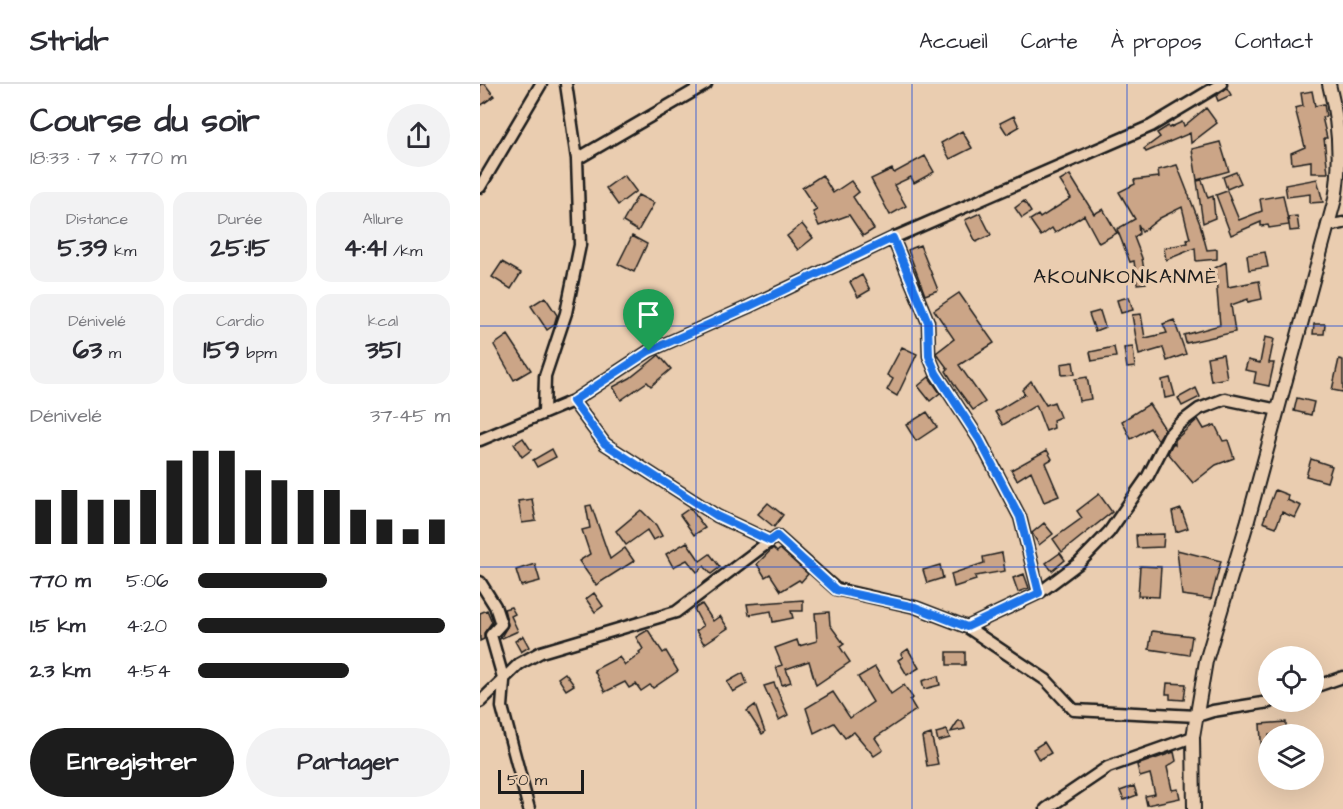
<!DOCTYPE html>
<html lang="fr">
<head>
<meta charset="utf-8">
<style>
	:root { --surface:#fff; --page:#f2f2f3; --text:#2b2b33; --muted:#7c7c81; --line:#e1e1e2; --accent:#1c1c1c }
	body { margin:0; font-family:"Architects Daughter",sans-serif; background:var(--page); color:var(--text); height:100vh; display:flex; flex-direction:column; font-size:22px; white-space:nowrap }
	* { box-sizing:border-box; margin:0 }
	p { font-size:20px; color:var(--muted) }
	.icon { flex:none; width:33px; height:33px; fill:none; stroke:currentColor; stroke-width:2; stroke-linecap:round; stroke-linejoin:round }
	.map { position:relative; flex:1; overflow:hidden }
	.side { display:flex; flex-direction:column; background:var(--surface); width:480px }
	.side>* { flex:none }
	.buttons { position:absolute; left:778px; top:562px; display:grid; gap:12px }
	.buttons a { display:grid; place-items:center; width:66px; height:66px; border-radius:50%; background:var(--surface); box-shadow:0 6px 24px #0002; font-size:30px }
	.scale { position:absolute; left:18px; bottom:15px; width:86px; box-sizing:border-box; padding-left:6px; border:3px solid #1c1c1c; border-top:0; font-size:16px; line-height:21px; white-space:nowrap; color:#1c1c1c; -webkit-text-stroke:4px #eacdb0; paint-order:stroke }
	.pin { position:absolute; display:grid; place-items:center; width:51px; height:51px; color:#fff; margin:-62px -26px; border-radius:50% 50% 50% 0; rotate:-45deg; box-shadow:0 0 6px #0007 }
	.pin .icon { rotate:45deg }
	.round { display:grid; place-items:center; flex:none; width:63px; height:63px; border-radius:32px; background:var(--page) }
	.head { display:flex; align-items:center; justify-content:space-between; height:102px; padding:0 30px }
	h1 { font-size:33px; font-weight:700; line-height:45px }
	.metrics { display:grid; grid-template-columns:repeat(3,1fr); gap:9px; height:102px; padding:6px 30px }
	.metrics div { display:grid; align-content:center; border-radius:15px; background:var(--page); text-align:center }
	.metrics b { font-size:26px; font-weight:700 }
	.metrics small { font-size:16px; font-weight:400 }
	.metrics p { font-size:16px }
	.chart { height:168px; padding:12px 30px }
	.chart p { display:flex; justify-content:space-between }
	.chart svg { width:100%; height:108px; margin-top:6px; stroke:var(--accent); stroke-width:6 }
	.button { display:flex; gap:12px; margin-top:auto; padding:12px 30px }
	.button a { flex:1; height:69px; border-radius:36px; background:var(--accent); color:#fff; font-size:24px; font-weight:700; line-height:69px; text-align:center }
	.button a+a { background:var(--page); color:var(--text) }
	ul { padding:0 30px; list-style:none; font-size:20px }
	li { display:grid; grid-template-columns:96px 72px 1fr; align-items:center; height:45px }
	li i { height:15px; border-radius:8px; background:var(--accent) }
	header { display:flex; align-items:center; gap:36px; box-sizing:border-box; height:84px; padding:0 30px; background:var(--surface); border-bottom:2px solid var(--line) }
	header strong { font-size:28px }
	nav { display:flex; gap:33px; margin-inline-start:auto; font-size:21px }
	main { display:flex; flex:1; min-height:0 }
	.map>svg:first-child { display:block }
	.building { fill:#cba587; stroke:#1c1c1c; stroke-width:1.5 }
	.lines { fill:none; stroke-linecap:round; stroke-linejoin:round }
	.minor-casing { stroke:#1c1c1c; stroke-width:15 }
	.tertiary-casing { stroke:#1c1c1c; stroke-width:16 }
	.minor { stroke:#eacdb0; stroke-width:10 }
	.tertiary { stroke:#eacdb0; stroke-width:12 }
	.route-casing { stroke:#fff; stroke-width:12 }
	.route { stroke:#1a73e8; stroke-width:8 }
	.grid { fill:none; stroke:#1d4ed8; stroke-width:1.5; stroke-opacity:0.55 }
	.labels { text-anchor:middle; stroke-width:6; stroke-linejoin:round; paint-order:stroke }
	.quarter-label { font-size:20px; letter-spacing:1.5px; fill:#1c1c1c; stroke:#eacdb0 }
</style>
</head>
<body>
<header>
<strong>Stridr</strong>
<nav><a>Accueil</a><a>Carte</a><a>À propos</a><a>Contact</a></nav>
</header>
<main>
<section class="side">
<div class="head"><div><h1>Course du soir</h1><p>18:33 · 7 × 770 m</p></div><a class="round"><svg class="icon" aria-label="share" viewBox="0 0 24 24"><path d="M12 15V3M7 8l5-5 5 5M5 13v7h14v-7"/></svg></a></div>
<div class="metrics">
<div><p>Distance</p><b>5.39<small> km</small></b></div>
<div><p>Durée</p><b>25:15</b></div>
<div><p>Allure</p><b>4:41<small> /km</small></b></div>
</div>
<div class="metrics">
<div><p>Dénivelé</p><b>63<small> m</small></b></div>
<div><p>Cardio</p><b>159<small> bpm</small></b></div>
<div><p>kcal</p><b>351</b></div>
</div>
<div class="chart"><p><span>Dénivelé</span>37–45 m</p>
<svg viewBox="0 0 160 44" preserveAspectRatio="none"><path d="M5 44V26M15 44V22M25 44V26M35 44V26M45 44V22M55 44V10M65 44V6M75 44V6M85 44V14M95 44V18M105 44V22M115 44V22M125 44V30M135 44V34M145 44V38M155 44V34"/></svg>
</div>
<ul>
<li><b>770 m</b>5:06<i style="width:51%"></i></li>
<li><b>1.5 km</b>4:20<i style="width:98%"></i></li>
<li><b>2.3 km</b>4:54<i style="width:60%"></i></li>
</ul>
<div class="button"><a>Enregistrer</a><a>Partager</a></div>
</section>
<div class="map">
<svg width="863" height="725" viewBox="0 0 863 725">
	<rect width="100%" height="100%" fill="#eacdb0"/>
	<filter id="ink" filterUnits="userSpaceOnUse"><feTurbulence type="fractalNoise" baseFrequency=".0167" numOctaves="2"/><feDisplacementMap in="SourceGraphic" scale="12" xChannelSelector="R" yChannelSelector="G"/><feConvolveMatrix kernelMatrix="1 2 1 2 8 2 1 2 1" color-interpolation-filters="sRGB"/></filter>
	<g filter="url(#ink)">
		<!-- building -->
		<path class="building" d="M0,0H5L14,12L0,22Z
			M747,4L751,11L738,17L736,12Z
			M832,7L835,22L844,20L846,32L842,33L847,54H844L848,89H831V77L812,80L811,69L825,63L815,24L823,22L821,9Z
			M726,24L737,39L711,59L710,49L666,68L664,65L680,53L677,49L688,42L689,44L702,38L704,42Z
			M534,32L539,43L527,50L520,39Z
			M482,47L492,64L470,75L461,59Z
			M740,58L749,87L717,96L712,65Z
			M445,72L454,88L434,99L431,93L414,101L426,122L410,131L391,95L412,85L414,89Z
			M697,81L720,140L727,166L737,165V175L716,177L715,164L686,176L684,164L708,159L707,156L710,155L702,123L680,134L662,148L658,140L659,150L654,153L662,174L666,199L657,200L654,177L650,178L637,145L655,135L639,108L655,100L654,96L679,93L678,86Z
			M756,88L761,99L747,105L743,93Z
			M144,91L156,107L138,121L126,104Z
			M342,91L353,109L371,97L379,108L373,113L394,145L383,152L369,131L339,142L333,128L337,126L322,104Z
			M590,91L614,130L623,125L637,149L619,159L604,131L575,149L572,144L561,152L550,136L558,131L560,134L591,114L580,97Z
			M837,95L843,118L830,119V110L807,113L805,101Z
			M722,96L728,114L733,112L735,134L723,139L717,97Z
			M747,107L759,136L782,127L780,115L803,111L809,141L789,144L788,141L781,142V138L751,151L736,111Z
			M158,111L174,119L158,147L143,138Z
			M544,117L551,128L542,134L535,124Z
			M500,129L511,151L496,158L485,136Z
			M817,132L819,146L810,147L808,133Z
			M322,140L333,154L318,166L307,152Z
			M152,152L167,160L154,188L138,180Z
			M440,161L458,206L445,211L428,166Z
			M785,168L788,183L769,186L767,171Z
			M22,178L41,189L31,205L12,193Z
			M746,178L748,203L779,197L782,215L768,218V215L751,221L755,248L706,259L704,251L740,241L735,184Z
			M382,191L390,206L378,213L370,198Z
			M479,209L514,259L479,281L505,318L493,326L476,303L466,287L468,285L456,269L474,255L454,226Z
			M65,213L77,231L74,241L67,246L51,222Z
			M649,213L653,226L641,229L637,216Z
			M620,227L625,243L615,247L609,230Z
			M661,230L665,254L687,249L683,240L694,236L706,270L687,277L683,264L659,271L652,231Z
			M834,240H845L844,250H833Z
			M28,251L51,286L34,296L14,261Z
			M785,253L794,255L789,279H794L789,302L774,299L776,288L765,286L768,276L780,279Z
			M422,263L437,270L417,312L407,306L413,295L407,291Z
			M634,263L636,273L612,277L610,268Z
			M653,263L655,283L647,284L644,264Z
			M743,270L747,294L731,297L727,273Z
			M179,271L191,285L171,302L167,298L141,316L133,303L150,294Z
			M859,275L863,276V308L852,306Z
			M593,278L595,290L582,291L581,280Z
			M449,293L460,309L450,317L438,302Z
			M607,293L611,315L599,317L595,295Z
			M690,294L695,312L685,314L682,296Z
			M551,297L566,321L574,318L580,333L573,336L574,344L566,347L556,321L523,341L515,328L545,310L542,306Z
			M716,304L720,313L702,322L698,314Z
			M817,314L834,318L831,331L814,327Z
			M669,320L685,345L678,356L670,344L651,355L642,337Z
			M447,328L457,343L436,357L426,341Z
			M718,335L724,345L735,341L743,357L748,356L754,374L736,381L713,399L688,369L693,359L695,361V356Z
			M43,354L51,366L42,373L34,360Z
			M72,365L76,373L57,383L53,376Z
			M567,366L572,375L565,379L579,412L564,418L551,387L537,396L531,386Z
			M831,375L852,382L847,398L826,392Z
			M795,406L808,411L807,416L821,422L815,434L802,428L796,443L783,438Z
			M619,410L632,428L582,468L573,455L602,434L597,427Z
			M52,415L56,437L42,439L38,417Z
			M288,419L303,431L294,443L278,430Z
			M111,421L130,475L145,464L154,477L116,501L99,477L110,470L102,446L110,444L106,422Z
			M210,424L225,444L214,451L200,431Z
			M701,425L708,444L696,448L692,428Z
			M161,426L176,441L182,452L173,456L167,446L146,461L136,447Z
			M564,439L573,450L559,461L552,449Z
			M684,450L683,463L657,464L656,451Z
			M207,458L220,477L230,470L240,483L231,490L224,482L217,488L207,476L193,483L186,470Z
			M293,464L297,468L300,465L328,490L321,498L319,496L301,507L290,490L285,493L277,480Z
			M697,466L741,477L731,515L702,511Z
			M522,469L525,487L495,492L496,496L474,503L471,490L504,479L503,473Z
			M580,469L585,476L572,487L566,479Z
			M55,480L60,497L41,502L36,486Z
			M460,481L463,494L447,499L443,486Z
			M660,482L681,483L679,513L658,512Z
			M544,490L549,504L538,508L533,494Z
			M114,509L123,522L115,528L106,515Z
			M323,516V527H311L313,534L293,538L291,527L269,531L267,520Z
			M222,520L233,537L240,532L248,544L224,560L216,547L223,542L214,525Z
			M31,523L35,530L31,532L38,547L20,555L28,541L24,525Z
			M7,526L12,538L4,549V555L0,557V529Z
			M349,528L350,541L364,560L360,563L370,578L336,601L329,577L306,585L311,598L302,601L296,583L302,581L295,564L317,556L319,562L337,557L335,529Z
			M168,546L183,569L186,567L198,587L173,604L170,601L161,607L156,600L149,604L145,598L125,608L114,586L139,573L145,581L160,570L159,568L163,565L156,553Z
			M672,547L712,552L709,571L669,565Z
			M43,552L49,563L41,568L35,557Z
			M428,565L439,584L427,591L418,576L423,573L421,570Z
			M467,568H485V581H467Z
			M395,583L411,610L424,601L433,614L430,616L436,626L395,654L403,666L394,672L374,648L365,654L354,639L334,649L326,624L353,608L370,634L393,618L378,593Z
			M85,589L94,601L86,606L78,594Z
			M263,589L267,600L253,608L247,598Z
			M458,592L460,601L444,605L442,597Z
			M294,599L308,631L299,636L284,602Z
			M687,599L706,600L704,616L690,615V610H686Z
			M275,621L285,648L282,650L267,627Z
			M478,637H482L485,645L471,648Z
			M806,638V651H789V672H782L780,640Z
			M467,646L470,654L458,657L456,649Z
			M451,650L458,680L447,682L442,653Z
			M564,658L571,669L559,676L553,665Z
			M694,668L696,677L687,683L692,706L698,705L700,714L667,721L665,712L675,710L670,690L660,693L657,681Z
			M654,702L657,711L644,716L640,707Z"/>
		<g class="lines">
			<defs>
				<path id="minor" d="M97,75L226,0
					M0,103L61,0
					M847,142L863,139
					M413,154L448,238L449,272L456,289L499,355L540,433L559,509
					M93,317L125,360L237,432L290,457L297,452L356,505L435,523L487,543L566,596L594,626L717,632L733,627L789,618
					M64,328L65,292L86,229L100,161L97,75L86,0
					M0,356L93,317L169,267L268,223L413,154L671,42L741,0
					M0,498L15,522L21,540L11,551L24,597L22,623L49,725
					M487,543L559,509L599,479L629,448L668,392L689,351L699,340L719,325L745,315L798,326
					M834,603L863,593
					M0,618L39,580L61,568L196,528L290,457
					M566,725L628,683L713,653"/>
				<path id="tertiary" d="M714,725L713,653L726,577L768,436L855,115C862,75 859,39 849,0"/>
			</defs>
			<!-- minor casing -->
			<use href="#minor" class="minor-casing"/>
			<!-- tertiary casing -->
			<use href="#tertiary" class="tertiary-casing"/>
			<!-- minor -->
			<use href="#minor" class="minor"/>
			<!-- tertiary -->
			<use href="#tertiary" class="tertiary"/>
		</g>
	</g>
	<g class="lines" filter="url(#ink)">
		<defs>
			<path id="route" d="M413,154L448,238L449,272L456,289L499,355L540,433L559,509L487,543L435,523L356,506L297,452L290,457L237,432L125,360L93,317L169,267L268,223Z"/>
		</defs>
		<!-- route casing -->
		<use href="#route" class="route-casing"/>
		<!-- route -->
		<use href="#route" class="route"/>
	</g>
	<!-- grid -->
	<path class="grid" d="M216,0V725M432,0V725M647,0V725M0,242H863M0,483H863"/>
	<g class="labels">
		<!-- quarter labels -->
		<g class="quarter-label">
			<text x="646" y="199">AKOUNKONKANMÈ</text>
		</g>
	</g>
</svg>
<div class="buttons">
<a><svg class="icon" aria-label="locate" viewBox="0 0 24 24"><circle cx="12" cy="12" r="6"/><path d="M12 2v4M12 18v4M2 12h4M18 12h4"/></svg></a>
<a><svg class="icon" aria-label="layers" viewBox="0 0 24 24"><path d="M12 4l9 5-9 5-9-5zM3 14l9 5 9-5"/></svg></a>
</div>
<div class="scale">50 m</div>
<div class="pin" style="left:169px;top:267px;background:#1e9e55"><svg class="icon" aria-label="arrive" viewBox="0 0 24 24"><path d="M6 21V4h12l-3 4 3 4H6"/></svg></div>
</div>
</main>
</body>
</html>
